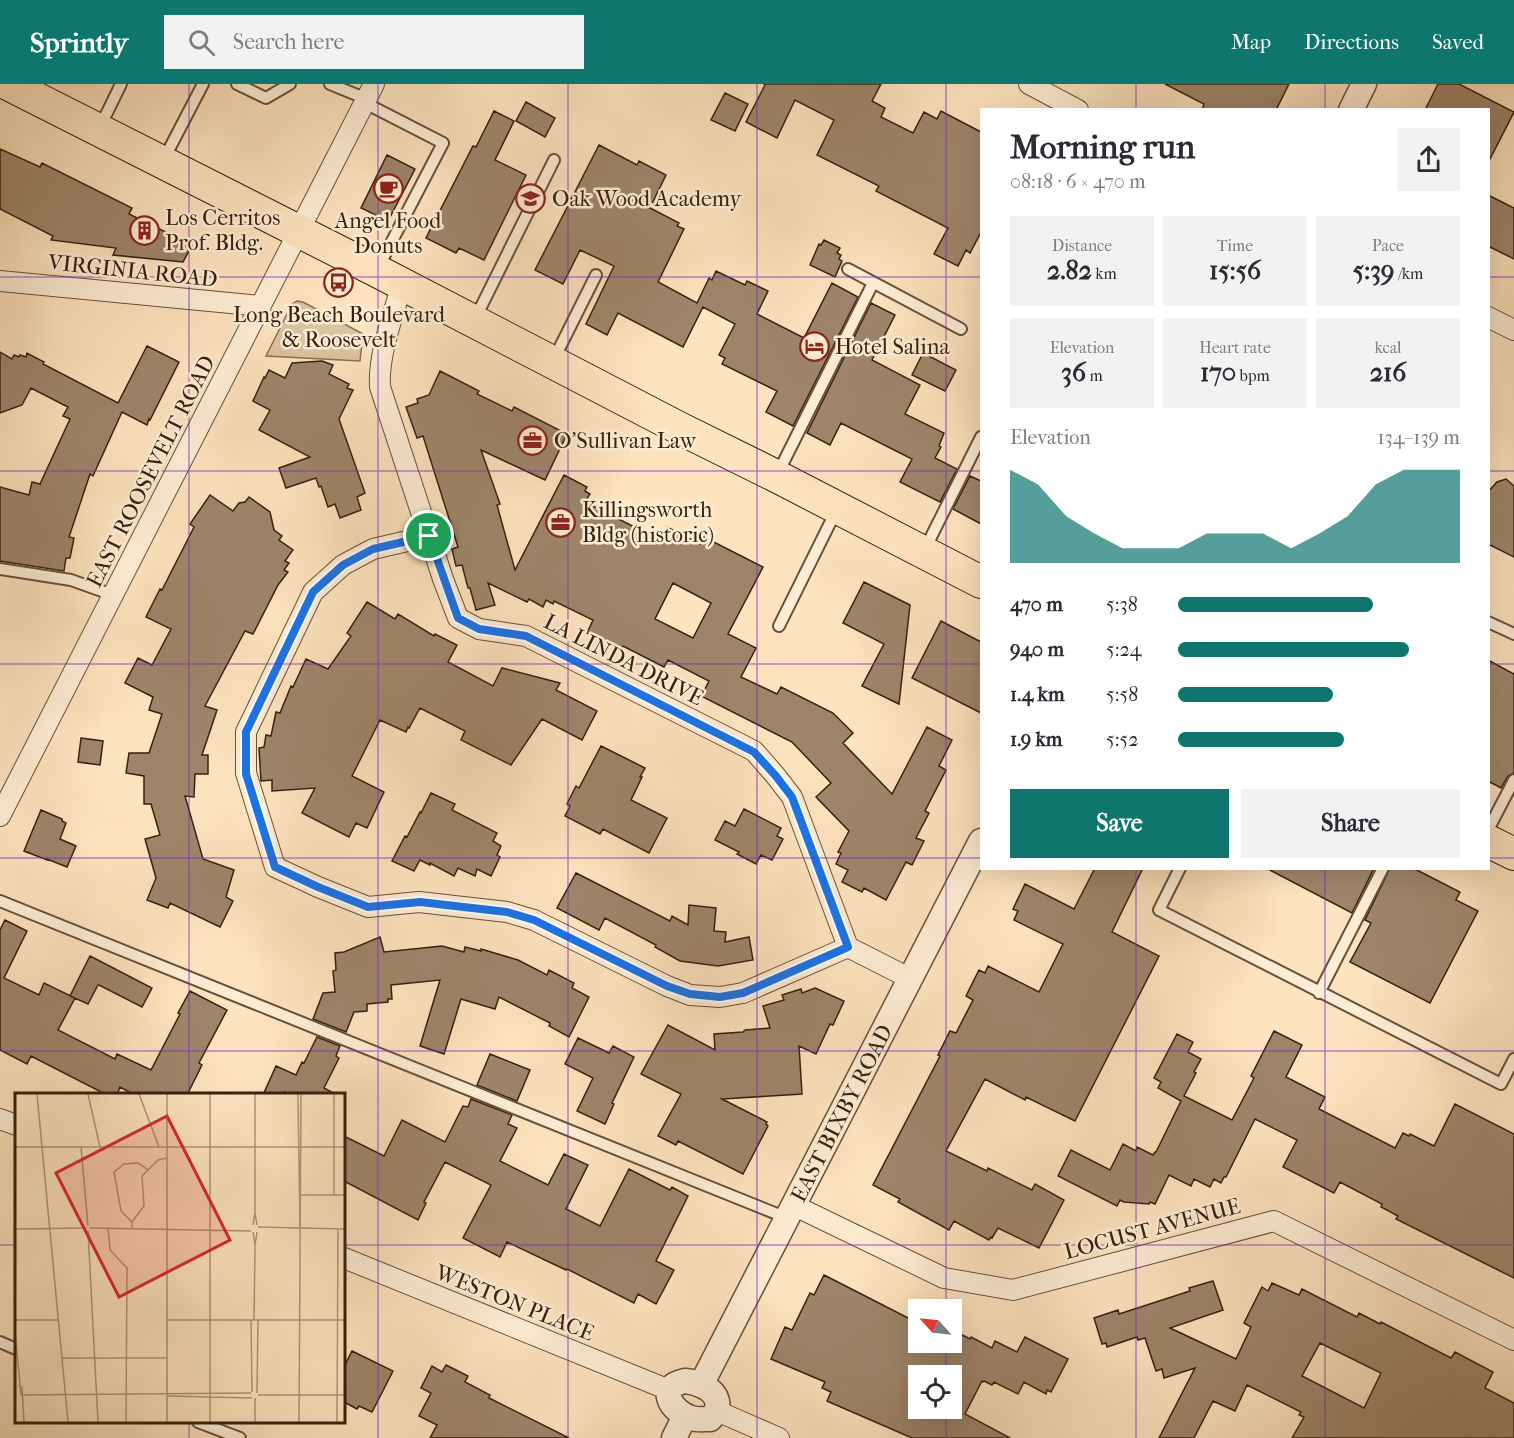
<!DOCTYPE html>
<html lang="en">
<head>
<meta charset="utf-8">
<style>
	:root { --surface:#fff; --page:#f2f2f3; --text:#2b2b33; --muted:#7c7c81; --accent:#0f766e }
	body { margin:0; font-family:"IM FELL French Canon",serif; background:var(--page); color:var(--text); height:100vh; display:flex; flex-direction:column; font-size:22px; white-space:nowrap }
	* { box-sizing:border-box; margin:0 }
	p { font-size:20px; color:var(--muted) }
	.icon { flex:none; width:33px; height:33px; fill:none; stroke:currentColor; stroke-width:2; stroke-linecap:round; stroke-linejoin:round }
	.map { position:relative; flex:1; overflow:hidden }
	.panel { position:absolute; left:980px; top:24px; width:510px; height:762px; display:flex; flex-direction:column; background:var(--surface); border-radius:0px; box-shadow:0 6px 24px #0002 }
	.panel>* { flex:none }
	.needle { width:39px; rotate:297deg }
	.tools { position:absolute; left:908px; top:1215px; display:grid; gap:12px }
	.tools a { display:grid; place-items:center; width:54px; height:54px; border-radius:0px; background:var(--surface); box-shadow:0 6px 24px #0002; font-size:30px }
	.pin { position:absolute; display:grid; place-items:center; width:51px; height:51px; color:#fff; margin:-26px; border:3px solid #fff; border-radius:50%; box-shadow:0 2px 6px #0007 }
	.round { display:grid; place-items:center; flex:none; width:63px; height:63px; border-radius:0px; background:var(--page) }
	.head { display:flex; align-items:center; justify-content:space-between; height:102px; padding:0 30px }
	h1 { font-size:33px; font-weight:700; line-height:45px }
	.stats { display:grid; grid-template-columns:repeat(3,1fr); gap:9px; height:102px; padding:6px 30px }
	.stats div { display:grid; align-content:center; border-radius:0px; background:var(--page); text-align:center }
	.stats b { font-size:26px; font-weight:700 }
	.stats small { font-size:16px; font-weight:400 }
	.stats p { font-size:16px }
	.chart { height:168px; padding:12px 30px }
	.chart p { display:flex; justify-content:space-between }
	.chart svg { width:100%; height:108px; margin-top:6px; fill:var(--accent); opacity:.7 }
	.primary-button { display:flex; gap:12px; margin-top:auto; padding:12px 30px }
	.primary-button a { flex:1; height:69px; border-radius:0px; background:var(--accent); color:#fff; font-size:24px; font-weight:700; line-height:69px; text-align:center }
	.primary-button a+a { background:var(--page); color:var(--text) }
	ul { padding:0 30px; list-style:none; font-size:20px }
	li { display:grid; grid-template-columns:96px 72px 1fr; align-items:center; height:45px }
	li i { height:15px; border-radius:8px; background:var(--accent) }
	header { display:flex; align-items:center; gap:36px; box-sizing:border-box; height:84px; padding:0 30px; background:var(--accent); color:#fff }
	header strong { font-size:28px }
	nav { display:flex; gap:33px; margin-inline-start:auto; font-size:21px }
	.search { width:420px; height:54px; background:var(--page); display:flex; align-items:center; gap:15px; box-sizing:border-box; padding:0 21px; border-radius:0px; color:var(--muted); font-size:22px }
	.map>svg:first-child { display:block }
	.green { fill:#dbc2a0; stroke:#897157; stroke-width:1.5 }
	.building { fill:#9e856a; stroke:#37200e; stroke-width:1.5; fill-rule:evenodd }
	.lines { fill:none; stroke-linecap:round; stroke-linejoin:round }
	.service-casing { stroke:#68513a; stroke-width:14 }
	.minor-casing { stroke:#68513a; stroke-width:22 }
	.tertiary-casing { stroke:#68513a; stroke-width:27 }
	.primary-casing { stroke:#37200e; stroke-width:34 }
	.service { stroke:#feedd5; stroke-width:10 }
	.minor { stroke:#feedd5; stroke-width:20 }
	.tertiary { stroke:#feedd5; stroke-width:24 }
	.primary { stroke:#fde3be; stroke-width:32 }
	.route-casing { stroke:#fff; stroke-width:12 }
	.route { stroke:#1a73e8; stroke-width:8 }
	.grid { fill:none; stroke:#7b2cbf; stroke-width:1.5; stroke-opacity:0.55 }
	.labels { text-anchor:middle; stroke-width:5; stroke-linejoin:round; paint-order:stroke }
	.poi-label { font-size:22px; fill:#37200e; stroke:#feedd5; text-anchor:start }
	.street-label { font-size:22px; fill:#37200e; stroke:#feedd5 }
	.inset-road { fill:none; stroke:#ae9578; stroke-width:1.5 }
	.view { fill:#d62828; fill-opacity:0.15; stroke:#d62828; stroke-width:3 }
	.inset-edge { fill:none; stroke:#37200e; stroke-width:3 }
</style>
</head>
<body>
<header>
<strong>Sprintly</strong>
<div class="search"><svg class="icon" aria-label="search" viewBox="0 0 24 24"><circle cx="10" cy="10" r="6"/><path d="M15 15l6 6"/></svg>Search here</div>
<nav><a>Map</a><a>Directions</a><a>Saved</a></nav>
</header>
<div class="map">
<svg width="1514" height="1354" viewBox="0 0 1514 1354">
	<rect width="100%" height="100%" fill="#fde3be"/>
	<filter id="stains"><feTurbulence type="fractalNoise" baseFrequency=".00333" numOctaves="4"/><feColorMatrix values="0 0 0 0 .2 0 0 0 0 .09 0 0 0 0 .02 0 0 0 .5 -.17"/></filter>
	<radialGradient id="worn" r=".72"><stop offset=".6" stop-color="#630" stop-opacity="0"/><stop offset="1" stop-color="#630" stop-opacity=".3"/></radialGradient>
	<!-- green -->
	<path class="green" d="M297,217L303,218L363,250L360,277L266,272L292,220Z"/>
	<!-- building -->
	<path class="building" d="M764,0H881L872,17L885,24L881,33L913,49L924,28L937,35L941,27L981,48V148L970,169L966,166L958,182L934,170L948,144L876,107L879,102L817,71L834,36L795,16L777,54L746,38L765,1Z
		M1165,0H1289L1276,26H1202L1204,20Z
		M1438,0H1459L1514,28L1488,79V26H1425Z
		M725,9L748,20L735,47L711,36Z
		M526,18L555,34L545,53L516,37Z
		M494,27L514,37L495,76L526,91L484,176L459,164L456,169L426,154L473,62L476,63Z
		M599,61L637,81L639,77L666,91L650,124L679,139L677,142L684,145L658,198L697,219L709,194L712,196L716,187L745,201L747,197L768,207L757,230L804,254L832,199L858,213L793,342L766,328L777,307L722,280L725,274L719,271L735,240L703,223L683,263L618,229L607,251L586,240L614,182L580,166L563,200L535,186Z
		M0,65L40,83L42,79L132,124L129,130L192,161L183,178L113,171L116,164L51,156L53,152L0,125Z
		M387,71L415,85L388,137L361,124Z
		M1488,111L1514,124V175L1488,162Z
		M824,156L840,164L837,169L841,171L839,175L842,177L835,193L810,181L819,160L821,161Z
		M871,219L895,231L872,276L920,301L905,330L944,349L939,362L941,363L935,374L957,385L940,418L900,398L912,375L841,339L830,361L807,349Z
		M147,262L179,278L150,336L149,335L147,341L122,328L93,392L90,390L69,453L74,454L70,474H66L64,487L0,477V403L29,411L32,398L40,400L70,335L63,332L68,323L31,304L22,321L0,329V268L12,275L14,271L19,273L20,271L26,273L27,269L44,278L43,280L118,319Z
		M923,269L956,286L945,307L912,291Z
		M322,277L333,281L329,290L349,300L347,304L353,306L339,335L365,409L357,413L361,426L340,434L335,420L328,423L321,402L319,403L316,394L286,404L279,384L310,373L259,346L270,326L253,317L264,293L265,294L269,286L285,294L292,279Z
		M440,287L479,307L477,310L512,327L514,323L567,350L545,396L481,366L500,420L497,421L515,486L564,391L587,403L585,407L590,410L585,418L660,456L667,443L700,460L704,453L763,483L728,550L756,564L741,593L777,610L781,603L833,629L853,649L843,659L892,710L927,643L952,656L939,682L946,686L925,727L929,729L916,754L924,757L912,781L906,778L886,816L864,804L862,808L842,798L848,786L836,780L841,769L838,768L849,747L816,713L831,699L792,658L703,613L705,609H703L709,597L668,576L664,583L623,562L621,566L587,549L593,536L554,517L553,520L546,516L543,523L529,515L527,518L488,499L495,521L476,526L470,504H468L462,481L456,482L452,465L458,463L423,352L417,354L406,323L418,319L417,315L429,311ZM673,499L711,519L693,554L655,535Z
		M970,392L981,397V440L953,425Z
		M1506,395L1514,402V473L1488,460V408L1497,398Z
		M210,411L233,427L239,419L245,418L249,413L270,428L274,446L282,452L279,456L293,466L285,477L289,479L284,486L288,488L278,501L253,550L245,547L205,622L217,626L202,671H208V690H195L194,713L185,712L203,775L234,786L226,813L233,817L220,843L170,819L168,824L147,816L156,794L145,755L160,751L151,720H144V692L126,689L129,669H149L162,630L149,626L153,613L125,599L138,574L152,581L171,545L146,533L160,505L162,506L194,443L190,440Z
		M864,498L910,521L899,620L862,602L884,560L843,539Z
		M367,518L395,535L398,530L434,552L435,550L457,561L448,578L493,602L502,584L560,599L556,606L597,627L582,656L542,635L511,681L461,656L465,647L420,624L409,644L408,643L406,648L380,636L352,692L384,708L367,744L356,739L349,753L302,729L315,704L272,707V696L261,697L259,664L264,663L266,651L271,652L276,628L280,629L291,602L293,603L306,575L328,585L351,552L347,549Z
		M941,537L981,558V629L912,594Z
		M1488,576L1514,590V689L1508,692L1501,704L1488,697Z
		M81,654L103,657L100,681L78,678Z
		M601,662L645,684L640,693H642L631,716L667,734L649,769L603,745L600,750L565,732L570,722L567,720L576,702L579,704Z
		M431,709L455,720L452,726L497,749L493,757L501,762L497,771L500,773L491,792L477,785L475,792L458,784L454,792L430,779V781L420,776L414,787L392,777L405,752L407,753L420,728L421,729Z
		M744,725L781,744L777,752L783,755L772,776L761,771L756,780L737,770L739,768L715,756L725,737L735,742Z
		M41,726L62,735V737L66,739L60,755L76,762L67,783L47,775V776L24,767Z
		M1095,784H1143L1112,848L1159,872L1075,1037L1026,1013L1025,1016L985,995L946,1067L987,1087L988,1084L1032,1106L1035,1100L1064,1116L1039,1164L998,1144L992,1154L991,1153L989,1156L954,1137L949,1146L898,1118L900,1115L873,1101L940,972L938,971L950,947L956,949L973,916L966,912L979,886L985,889L988,882L1039,908L1063,860L1014,836L1018,827L1013,825L1025,800L1074,825Z
		M1266,784H1374L1352,829Z
		M1390,784H1413L1460,808L1456,816L1478,827L1430,919L1350,878L1371,839L1365,836Z
		M576,789L670,837L672,832L688,841L689,821L716,824L714,847L726,848L725,858L749,853L753,876L718,882L680,877L655,863L656,861L605,834L599,846L557,824Z
		M5,836L27,847L4,894L39,911L44,899L75,914L58,946L115,975L117,970L151,986L180,930L178,929L190,907L227,926L199,979L202,981L187,1011H135L120,1003L117,1011H107L31,972L27,980L0,966V846Z
		M380,853L384,868L442,862L464,868L465,863L481,867V865L518,876L547,891L549,886L574,899L572,904L589,913L569,953L549,942L550,939L499,913L495,925L461,915L444,970L420,962L440,896L391,901L392,915H388V918L367,920V927L354,928L346,948L313,935L323,909L335,908L333,887L336,886L335,869L344,868Z
		M90,872L152,904L142,923L99,901H98L88,920L70,912Z
		M815,904L844,917L833,941L830,940L816,970L799,962L802,1010L722,1015L767,1038L766,1040L768,1042L743,1090L678,1057L676,1061L658,1052L681,1010L641,990L668,941L715,966L714,950L743,948L745,946L770,944L763,922L784,916L782,911L801,905L802,909Z
		M1274,947L1302,961L1286,993L1325,1013L1319,1025L1395,1064L1403,1049L1409,1052L1410,1050L1434,1062L1455,1020L1514,1050V1194L1396,1135L1398,1132L1381,1123L1382,1120L1340,1098L1334,1109L1283,1083L1297,1056L1255,1035L1226,1093H1224L1221,1099L1214,1095L1210,1103L1194,1095L1191,1102L1169,1091L1155,1120L1150,1118L1149,1120L1124,1118L1120,1116L1117,1122L1058,1092L1071,1066L1110,1086L1123,1060L1136,1067L1137,1063L1153,1071L1155,1068H1156L1181,1017L1158,1004L1161,998L1154,994L1177,950L1193,958L1188,968L1201,975L1194,988L1196,989L1184,1012L1232,1036L1254,994L1251,992Z
		M317,953L340,962L336,972L339,974L324,1004L337,1011H287L285,1008L284,1011H263L276,982L296,991L302,978L304,979Z
		M578,954L609,969L613,962L634,973L612,1019L614,1020L605,1040L577,1027L593,994L565,980Z
		M490,970L530,986L517,1017L477,1001Z
		M471,1015L512,1031L508,1040L517,1044L500,1077L548,1101L564,1070L588,1081L566,1125L600,1142L629,1085L670,1106L672,1103L688,1112L656,1177L674,1186L656,1220L638,1210L634,1219L567,1185L566,1186L507,1158L500,1173L463,1154L491,1101L445,1078L424,1118L426,1119L418,1136L344,1097V1052L384,1072L402,1036L445,1058L463,1022L468,1023Z
		M824,1191L918,1239V1258H951V1245L970,1255L971,1253L992,1264L995,1257L1017,1268L1025,1253L1068,1275L1051,1308L1047,1306L1046,1310L1024,1298L1018,1310L994,1298L992,1301L984,1297L983,1298L982,1297L965,1330L1010,1354H912L827,1317L831,1308L822,1304L825,1298L771,1275L785,1243L792,1246L810,1209L814,1211ZM918,1292H951V1324H918Z
		M1213,1197L1223,1226L1170,1244L1236,1275L1251,1243L1244,1239L1262,1203L1268,1207L1272,1199L1299,1211L1302,1205L1357,1233L1359,1229L1380,1240L1381,1238L1451,1274L1455,1268L1493,1288L1485,1304L1514,1319V1354H1292L1304,1333L1299,1331L1301,1328L1247,1301L1235,1327L1213,1317L1194,1354H1159L1195,1284L1164,1294L1162,1285L1156,1287L1145,1254L1138,1256L1137,1253L1107,1263L1106,1259L1102,1260L1094,1234L1118,1226L1119,1230L1190,1207L1189,1204ZM1320,1259L1381,1289L1364,1324L1302,1292Z
		M352,1267L393,1287L372,1328L359,1322L357,1325L344,1318V1283Z
		M446,1281L468,1292L465,1298L490,1311L489,1314L569,1354H430L437,1341L419,1332L431,1309L421,1304L432,1282L442,1288Z"/>
	<g class="lines">
		<defs>
			<path id="service" d="M237,0L266,14L290,0
				M330,0L367,15
				M365,19L443,59L378,184
				M100,43L121,0
				M164,75L203,0
				M848,185L961,245
				M475,235L554,76
				M554,275L596,191
				M778,389L873,199
				M925,465L981,353
				M0,485L71,496L113,511
				M1488,538L1514,550
				M779,542L836,427
				M1488,746L1514,696
				M1180,784L1159,826L1501,1000L1514,975
				M0,817L787,1134
				M1319,909L1383,784
				M0,1258L16,1265
				M198,1338L240,1354"/>
			<path id="minor" d="M1029,0L1078,26
				M0,197L261,222
				M402,200C393,233 378,270 380,303L443,495L458,534L479,545L526,552L754,667L775,691L792,713L848,863L911,895
				M1488,233L1514,246
				M429,452L373,465L343,481L313,508L246,648V689L275,783L318,803L368,823L419,818L507,828L534,836L667,902L690,911L720,913L743,909L848,863
				M0,732L374,0
				M0,1035L16,1041
				M793,1121L944,1194L1013,1206L1274,1137L1514,1256
				M344,1174L669,1306
				M717,1327L779,1354"/>
			<g id="tertiary">
				<path d="M1351,26L1364,0"/>
				<path d="M685,1297C696,1298 714,1304 717,1317C718,1320 717,1324 717,1327L710,1335C703,1335 697,1336 691,1334C672,1328 655,1303 685,1297Z"/>
				<path id="s1" d="M701,1301L981,757"/>
				<path d="M674,1354L685,1332"/>
			</g>
			<path id="primary" d="M8,0L377,187L679,344L776,392L981,498
				M1488,757L1514,770"/>
		</defs>
		<!-- service casing -->
		<use href="#service" class="service-casing"/>
		<!-- minor casing -->
		<use href="#minor" class="minor-casing"/>
		<!-- tertiary casing -->
		<use href="#tertiary" class="tertiary-casing"/>
		<!-- primary casing -->
		<use href="#primary" class="primary-casing"/>
		<!-- service -->
		<use href="#service" class="service"/>
		<!-- minor -->
		<use href="#minor" class="minor"/>
		<!-- tertiary -->
		<use href="#tertiary" class="tertiary"/>
		<!-- primary -->
		<use href="#primary" class="primary"/>
	</g>
	<g class="lines">
		<defs>
			<path id="route" d="M429,452L458,534L479,545L526,552L754,668L775,691L792,713L848,863L743,909L720,913L690,910L667,902L534,836L507,828L420,818L368,823L318,803L275,783L246,690V648L313,508L343,481L373,465Z"/>
		</defs>
		<!-- route casing -->
		<use href="#route" class="route-casing"/>
		<!-- route -->
		<use href="#route" class="route"/>
	</g>
	<!-- grid -->
	<path class="grid" d="M189,0V1010M378,0V1354M568,0V1354M757,0V1354M946,0V1226M1136,0V26M1325,0V26M0,193H981M1488,193H1514M0,387H981M1488,387H1514M0,580H981M1488,580H1514M0,774H981M1488,774H1514M1136,784V1354M1325,784V1354M0,967H1514M0,1161H16M344,1161H1514M946,1258V1292M946,1324V1354M189,1338V1354"/>
	<!-- icons -->
	<defs>
		<symbol id="cafe-ring" viewBox="-11 -11 22 22"><circle r="9.5" fill="#feedd5" stroke="#8f2418" stroke-width="1.5"/><path d="M-5.5-4.5H6V0H3Q3 3.5 0 3.5H-2.5Q-5.5 3.5-5.5 0ZM3-3.2v2h1.7v-2ZM-6 4.5H4V6H-6Z" fill="#8f2418"/></symbol>
		<symbol id="school-ring" viewBox="-11 -11 22 22"><circle r="9.5" fill="#feedd5" stroke="#8f2418" stroke-width="1.5"/><path d="M0-5L7-2L0 1L-7-2ZM-4 1L0 2.5L4 1V4Q0 6-4 4Z" fill="#8f2418"/></symbol>
		<symbol id="building-ring" viewBox="-11 -11 22 22"><circle r="9.5" fill="#feedd5" stroke="#8f2418" stroke-width="1.5"/><path d="M-4-6H4V6H1V3H-1V6H-4ZM-2.5-4.3h1.7v1.8h-1.7ZM.8-4.3h1.7v1.8H.8ZM-2.5-1h1.7V.8h-1.7ZM.8-1h1.7V.8H.8Z" fill="#8f2418"/></symbol>
		<symbol id="bus-ring" viewBox="-11 -11 22 22"><circle r="9.5" fill="#feedd5" stroke="#8f2418" stroke-width="1.5"/><path d="M-5-6H5V4H4V6H2V4H-2V6H-4V4H-5ZM-3.5-4V0h7V-4ZM-3.5 1.2v1.5H-2V1.2ZM2 1.2v1.5H3.5V1.2Z" fill="#8f2418"/></symbol>
		<symbol id="hotel-ring" viewBox="-11 -11 22 22"><circle r="9.5" fill="#feedd5" stroke="#8f2418" stroke-width="1.5"/><path d="M-6-4.5h1.5V1H6V5H4.5V3h-9V5H-6ZM-4 0a1.8 1.8 0 1 1 3.6 0ZM.5 0V-2.5h3Q6-2.5 6 0Z" fill="#8f2418"/></symbol>
		<symbol id="office-ring" viewBox="-11 -11 22 22"><circle r="9.5" fill="#feedd5" stroke="#8f2418" stroke-width="1.5"/><path d="M-6-3h4V-5.5h4V-3h4V5H-6ZM-1-4.5V-3h2v-1.5ZM-6 0V1H6V0Z" fill="#8f2418"/></symbol>
	</defs>
	<g fill-rule="evenodd">
		<use href="#cafe-ring" x="372" y="88" width="33" height="33"/>
		<use href="#school-ring" x="514" y="98" width="33" height="33"/>
		<use href="#building-ring" x="128" y="130" width="33" height="33"/>
		<use href="#bus-ring" x="322" y="182" width="33" height="33"/>
		<use href="#hotel-ring" x="798" y="246" width="33" height="33"/>
		<use href="#office-ring" x="516" y="340" width="33" height="33"/>
		<use href="#office-ring" x="544" y="422" width="33" height="33"/>
	</g>
	<g class="labels">
		<!-- poi labels -->
		<g class="poi-label">
			<text x="552" y="122">Oak Wood Academy</text>
			<text x="165" y="141">Los Cerritos<tspan x="165" dy="25">Prof. Bldg.</tspan></text>
			<text x="388" y="144" text-anchor="middle">Angel Food<tspan x="388" dy="25">Donuts</tspan></text>
			<text x="339" y="238" text-anchor="middle">Long Beach Boulevard<tspan x="339" dy="25">&amp; Roosevelt</tspan></text>
			<text x="835" y="270">Hotel Salina</text>
			<text x="554" y="364">O'Sullivan Law</text>
			<text x="582" y="433">Killingsworth<tspan x="582" dy="25">Bldg (historic)</tspan></text>
		</g>
		<!-- street labels -->
		<g class="street-label">
			<text transform="translate(133 186) rotate(6)" y="8">VIRGINIA ROAD</text>
			<text transform="translate(150 387) rotate(-63)" y="8">EAST ROOSEVELT ROAD</text>
			<text transform="translate(624 575) rotate(27)" y="8">LA LINDA DRIVE</text>
			<text dy="8" stroke="none"><textPath href="#s1" startOffset="306">EAST BIXBY ROAD</textPath></text>
			<text transform="translate(1152 1144) rotate(-15)" y="8">LOCUST AVENUE</text>
			<text transform="translate(515 1218) rotate(22)" y="8">WESTON PLACE</text>
		</g>
	</g>
	<!-- overview -->
	<g transform="translate(15 1009)">
		<rect width="330" height="330" fill="#fde3be"/>
		<path class="inset-road" d="M22,1L53,329M73,1L85,54M124,1L144,54M283,1L285,136M0,54H330M66,54L73,133M284,102H330M319,102V1M240,120V1M117,129L106,118L99,79L109,71L123,70L133,77M238,132L240,120L242,132M243,134L330,136M75,135L236,138M93,135L95,157L112,175L111,329M117,135V129L129,113L127,83L143,67L152,65M0,136L71,135M73,138L83,329M238,139L240,152L242,139M0,227H43M152,227H330M236,227L237,299M239,227L240,152M0,239L6,302M47,265H152M4,293L7,294L9,329M242,300L243,227M6,302L236,300M243,302H330M153,303L237,305M240,305V329M152,329V1M195,329V1M284,329L286,1M322,329L323,136"/>
		<path class="view" d="M152,23L215,147L104,204L41,80Z"/>
		<rect width="330" height="330" class="inset-edge"/>
	</g>
	<rect width="100%" height="100%" filter="url(#stains)"/>
	<rect width="100%" height="100%" fill="url(#worn)"/>
</svg>
<div class="tools">
<a><svg class="needle" viewBox="-14 -14 28 28"><path d="M0-13l5 13h-10z" fill="#e53935"/><path d="M0 13l5-13h-10z" fill="#7c7c81"/></svg></a>
<a><svg class="icon" aria-label="locate" viewBox="0 0 24 24"><circle cx="12" cy="12" r="6"/><path d="M12 2v4M12 18v4M2 12h4M18 12h4"/></svg></a>
</div>
<div class="pin" style="left:429px;top:452px;background:#1e9e55"><svg class="icon" aria-label="arrive" viewBox="0 0 24 24"><path d="M6 21V4h12l-3 4 3 4H6"/></svg></div>
<section class="panel">
<div class="head"><div><h1>Morning run</h1><p>08:18 · 6 × 470 m</p></div><a class="round"><svg class="icon" aria-label="share" viewBox="0 0 24 24"><path d="M12 15V3M7 8l5-5 5 5M5 13v7h14v-7"/></svg></a></div>
<div class="stats">
<div><p>Distance</p><b>2.82<small> km</small></b></div>
<div><p>Time</p><b>15:56</b></div>
<div><p>Pace</p><b>5:39<small> /km</small></b></div>
</div>
<div class="stats">
<div><p>Elevation</p><b>36<small> m</small></b></div>
<div><p>Heart rate</p><b>170<small> bpm</small></b></div>
<div><p>kcal</p><b>216</b></div>
</div>
<div class="chart"><p><span>Elevation</span>134–139 m</p>
<svg viewBox="0 0 160 44" preserveAspectRatio="none"><path d="M0 44V6L10 12L20 25L30 32L40 38L50 38L60 38L70 32L80 32L90 32L100 38L110 32L120 25L130 12L140 6L150 6L160 6V44z"/></svg>
</div>
<ul>
<li><b>470 m</b>5:38<i style="width:69%"></i></li>
<li><b>940 m</b>5:24<i style="width:82%"></i></li>
<li><b>1.4 km</b>5:58<i style="width:55%"></i></li>
<li><b>1.9 km</b>5:52<i style="width:59%"></i></li>
</ul>
<div class="primary-button"><a>Save</a><a>Share</a></div>
</section>
</div>
</body>
</html>
